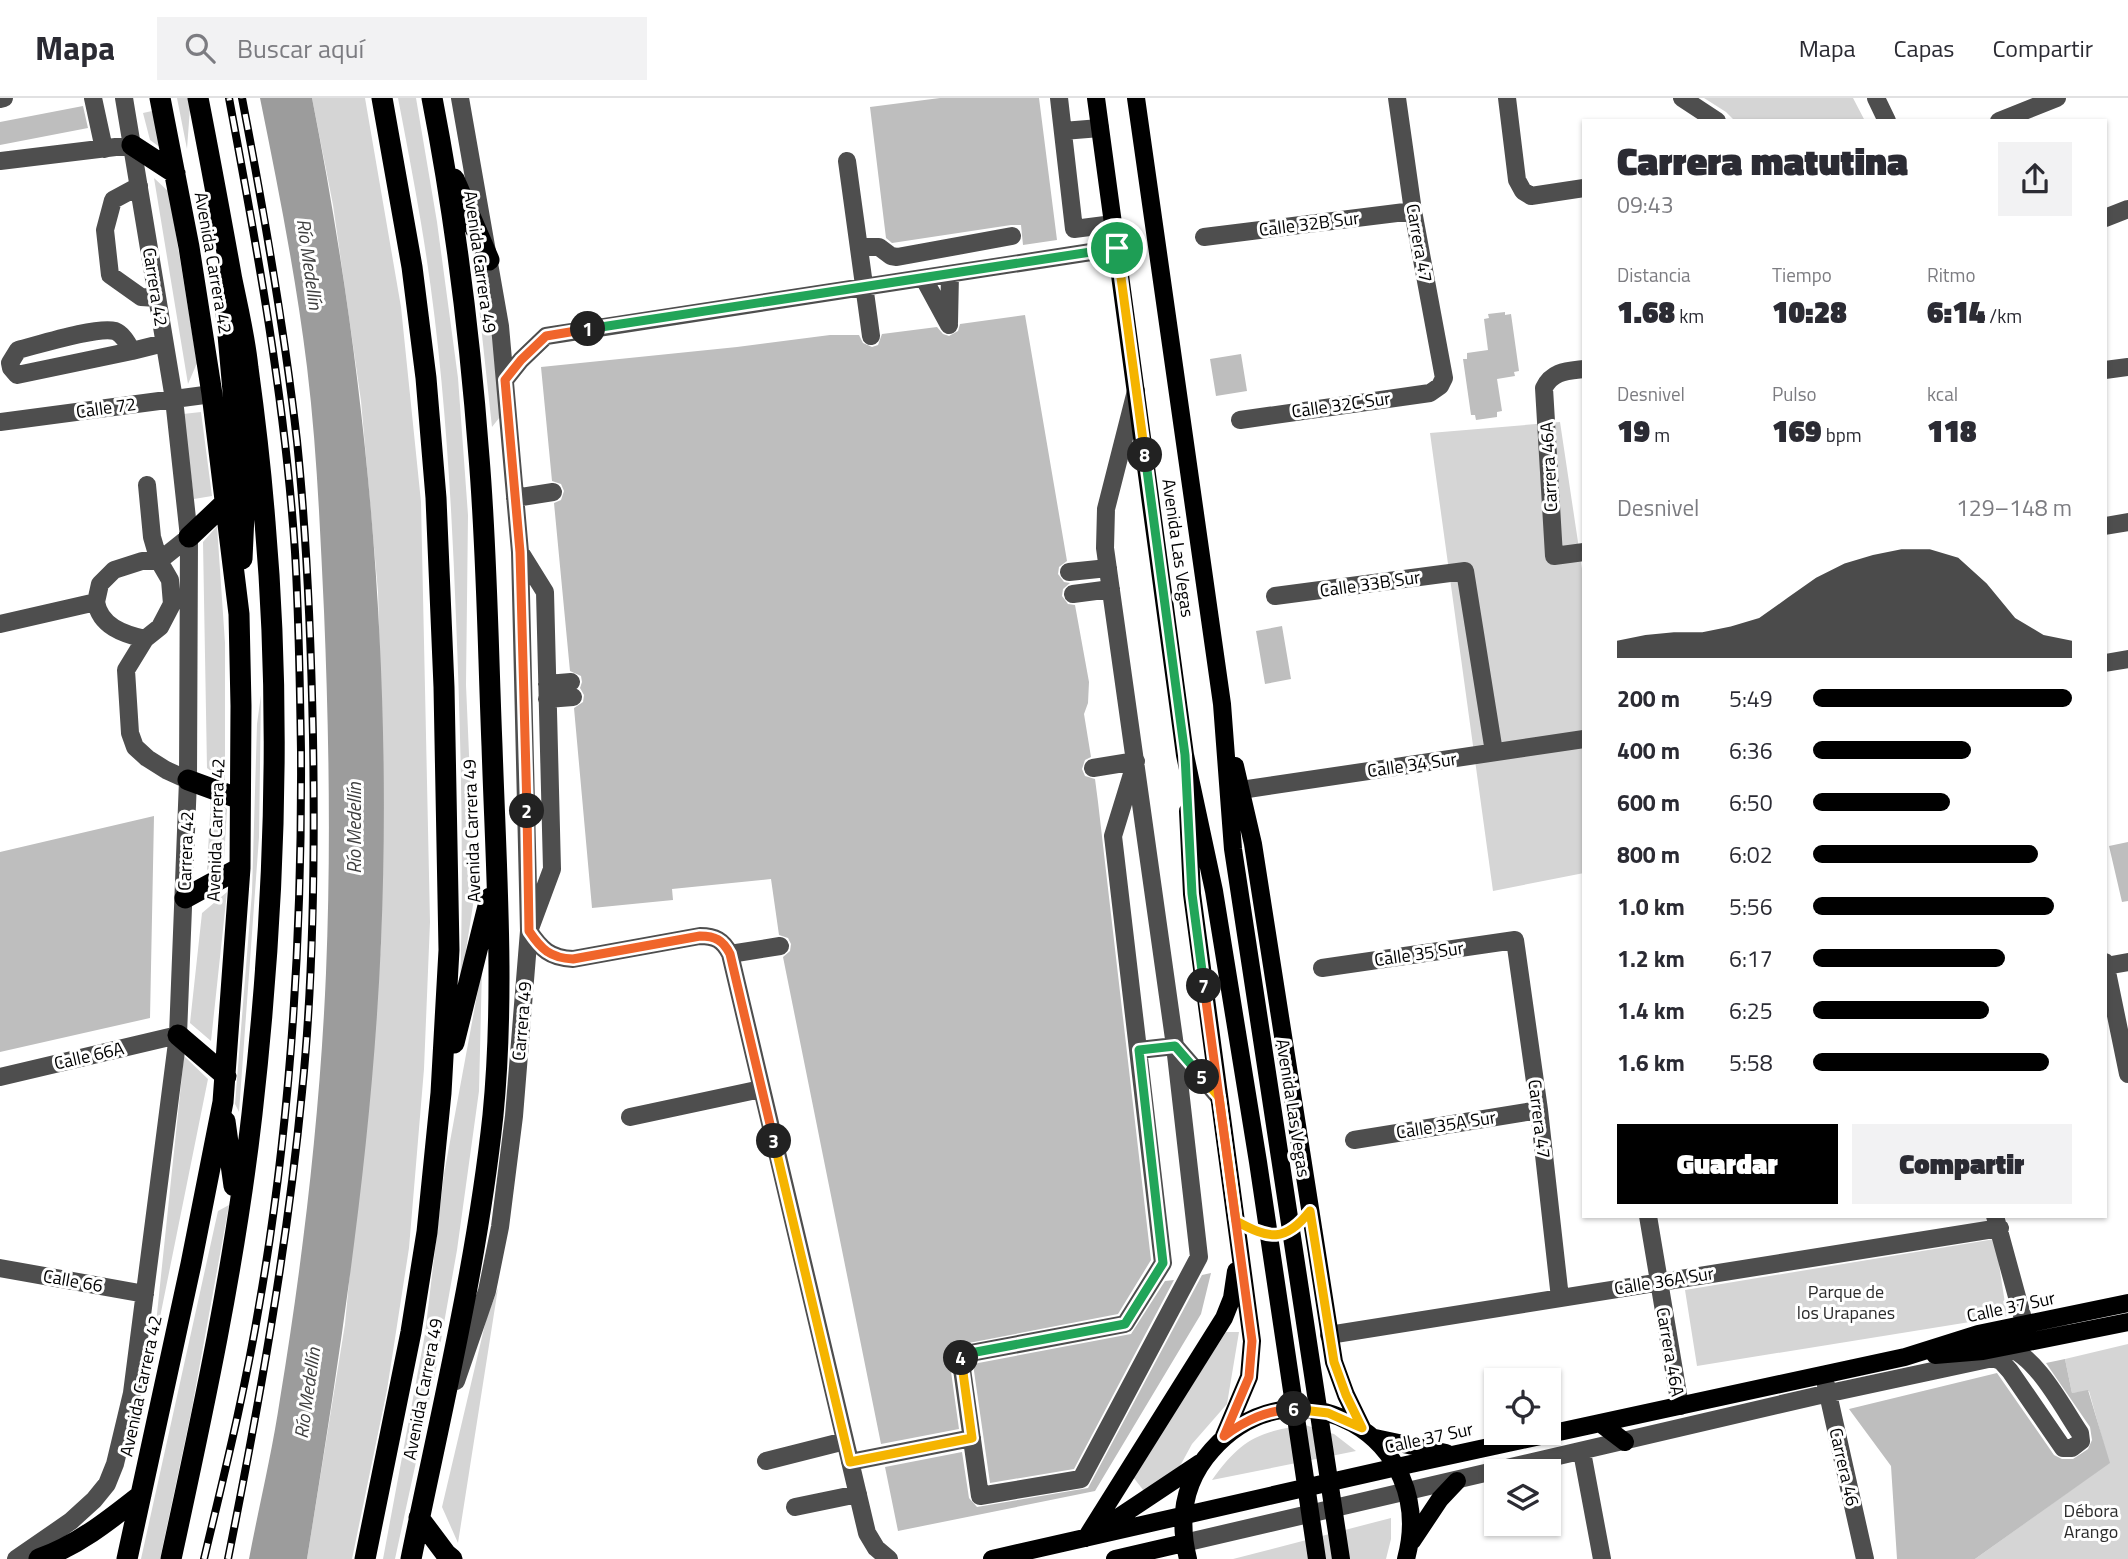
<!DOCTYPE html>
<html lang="es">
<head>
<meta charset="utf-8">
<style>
	:root { --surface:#fff; --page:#f2f2f3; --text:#2b2b33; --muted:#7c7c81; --line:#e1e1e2; --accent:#000 }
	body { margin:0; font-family:"Titillium Web",sans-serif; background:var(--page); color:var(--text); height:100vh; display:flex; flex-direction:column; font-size:26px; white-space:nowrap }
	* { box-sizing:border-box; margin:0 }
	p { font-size:23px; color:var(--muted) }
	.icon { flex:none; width:38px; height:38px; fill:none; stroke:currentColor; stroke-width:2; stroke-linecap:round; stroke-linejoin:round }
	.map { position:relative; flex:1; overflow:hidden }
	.side { position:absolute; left:1582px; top:21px; width:525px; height:1099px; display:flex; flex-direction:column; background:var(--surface); border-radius:0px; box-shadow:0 2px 5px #0004 }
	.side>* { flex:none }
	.controls { position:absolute; left:1484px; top:1270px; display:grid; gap:14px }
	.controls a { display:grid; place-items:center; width:77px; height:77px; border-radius:0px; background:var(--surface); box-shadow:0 2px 5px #0004; font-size:35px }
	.pin { position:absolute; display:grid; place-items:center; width:60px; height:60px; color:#fff; margin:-30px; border:4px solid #fff; border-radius:50%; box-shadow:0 2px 7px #0007 }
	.km { position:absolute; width:35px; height:35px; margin:-18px; border-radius:50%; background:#222; color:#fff; font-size:19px; line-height:35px; text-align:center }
	.round { display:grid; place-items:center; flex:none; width:74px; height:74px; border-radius:0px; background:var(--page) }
	.head { display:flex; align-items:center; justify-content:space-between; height:119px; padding:0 35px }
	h1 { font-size:38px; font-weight:800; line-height:52px }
	.figures { display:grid; grid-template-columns:repeat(3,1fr); gap:10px; height:119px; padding:7px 35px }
	.figures div { display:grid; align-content:center }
	.figures b { font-size:30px; font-weight:800 }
	.figures small { font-size:19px; font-weight:400 }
	.figures p { font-size:19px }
	.chart { height:196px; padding:14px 35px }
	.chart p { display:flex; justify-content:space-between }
	.chart svg { width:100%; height:126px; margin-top:7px; fill:var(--accent); opacity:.7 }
	.button { display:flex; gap:14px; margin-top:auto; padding:14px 35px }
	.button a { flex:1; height:80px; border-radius:0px; background:var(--accent); color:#fff; font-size:28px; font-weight:800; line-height:80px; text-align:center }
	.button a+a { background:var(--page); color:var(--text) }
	ul { padding:0 35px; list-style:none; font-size:23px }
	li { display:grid; grid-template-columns:112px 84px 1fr; align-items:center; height:52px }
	li i { height:18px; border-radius:9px; background:var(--accent) }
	header { display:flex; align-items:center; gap:42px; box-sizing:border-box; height:98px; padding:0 35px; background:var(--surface); border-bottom:2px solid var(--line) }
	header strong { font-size:33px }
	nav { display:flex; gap:38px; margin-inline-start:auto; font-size:24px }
	.search { width:490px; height:63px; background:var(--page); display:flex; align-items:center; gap:18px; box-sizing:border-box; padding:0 24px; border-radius:0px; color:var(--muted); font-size:26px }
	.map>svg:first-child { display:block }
	.green { fill:#d5d5d5 }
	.water { fill:#9c9c9c }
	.building { fill:#bebebe }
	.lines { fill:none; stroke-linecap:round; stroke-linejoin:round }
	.minor { stroke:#4e4e4e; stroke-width:18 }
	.major { stroke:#000; stroke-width:18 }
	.highway { stroke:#000; stroke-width:21 }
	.rail-casing { stroke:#000; stroke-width:8 }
	.rail { stroke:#fff; stroke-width:5; stroke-dasharray:16; stroke-linecap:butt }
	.split-1-casing { stroke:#fff; stroke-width:14 }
	.split-2-casing { stroke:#fff; stroke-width:14 }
	.split-3-casing { stroke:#fff; stroke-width:14 }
	.split-4-casing { stroke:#fff; stroke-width:14 }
	.split-5-casing { stroke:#fff; stroke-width:14 }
	.split-6-casing { stroke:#fff; stroke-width:14 }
	.split-7-casing { stroke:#fff; stroke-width:14 }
	.split-8-casing { stroke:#fff; stroke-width:14 }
	.split-9-casing { stroke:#fff; stroke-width:14 }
	.split-1 { stroke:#22a559; stroke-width:9 }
	.split-2 { stroke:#f0652b; stroke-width:9 }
	.split-3 { stroke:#f0652b; stroke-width:9 }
	.split-4 { stroke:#f5b400; stroke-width:9 }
	.split-5 { stroke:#22a559; stroke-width:9 }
	.split-6 { stroke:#f5b400; stroke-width:9 }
	.split-7 { stroke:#f0652b; stroke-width:9 }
	.split-8 { stroke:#22a559; stroke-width:9 }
	.split-9 { stroke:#f5b400; stroke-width:9 }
	.labels { text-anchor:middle; stroke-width:6; stroke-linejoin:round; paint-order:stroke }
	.street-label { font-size:18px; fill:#000; stroke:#fff }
	.park-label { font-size:18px; fill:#2c2c2c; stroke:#fff }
	.water-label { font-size:19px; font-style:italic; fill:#3d3d3d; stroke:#fff }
</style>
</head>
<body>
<header>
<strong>Mapa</strong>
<div class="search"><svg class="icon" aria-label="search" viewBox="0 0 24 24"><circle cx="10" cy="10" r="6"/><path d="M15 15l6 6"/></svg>Buscar aquí</div>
<nav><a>Mapa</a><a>Capas</a><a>Compartir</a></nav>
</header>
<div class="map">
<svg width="2128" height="1461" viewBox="0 0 2128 1461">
	<rect width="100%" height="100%" fill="#fff"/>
	<!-- green -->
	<path class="green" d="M177,0H189L190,10L187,51Z
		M312,0H365L401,209L421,404L430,824L424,971L409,1150L387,1292L352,1461H307L345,1226L381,846L383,670L378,494L361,303L333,107Z
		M398,0H416L437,124L458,280L468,417L466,587L475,794L460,891C464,767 461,644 456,520C451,388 443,255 421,125C414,83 406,42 398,0Z
		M1704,0H1853L1865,23H1735L1726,14Z
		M152,13L161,50L150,42L143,15Z
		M154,80L169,94L197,265L188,286Z
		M472,145L495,250L503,315L492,329Z
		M201,314L212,398L194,401L183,316Z
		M1560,324L1584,484V775L1493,793L1430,335Z
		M217,428L225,545V684L207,670L203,444Z
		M261,597L259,739L239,1014L235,1006L252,794L257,626Z
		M211,699L227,711L224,761L207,772Z
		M227,794L211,943L190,925L202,815Z
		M482,870L479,993L457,1152L435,1276L395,1461H383L425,1236L444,1076Z
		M184,958L208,981L153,1254Z
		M229,1107L191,1315L160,1461H141L218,1113Z
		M1995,1141L2007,1218L1697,1268L1685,1192Z
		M498,1190L458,1445L442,1409L486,1222Z
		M1226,1234H1239L1227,1306L1192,1346L1180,1368L1144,1393L1133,1379Z
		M2128,1246V1461H1975L2109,1365L2089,1293L2072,1295L2065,1261Z
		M1305,1327L1334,1336L1356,1353L1212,1382C1241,1342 1257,1334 1305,1327Z
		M1391,1420V1441L1386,1461H1233Z"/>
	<!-- water -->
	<path class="water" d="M260,0H312C367,278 393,562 381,845C372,1052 340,1257 307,1461H249C259,1408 272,1355 280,1301C303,1161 320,1017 326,875C331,754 329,634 324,513C320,432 317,350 307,269C296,179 278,89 260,0Z"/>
	<!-- building -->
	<path class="building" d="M940,0H1039L1057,142L1023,147L1021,127H1011L892,145L886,140L870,9Z
		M83,8L88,30L0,47V24Z
		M1505,214V217L1511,216L1519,273L1514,274L1515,278L1497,281L1502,313L1497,314V319L1476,322L1475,317H1471L1463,261H1467V255L1488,252L1484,221L1489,220L1488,216Z
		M1025,217L1067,463L1059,469L1058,476L1064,484L1070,485L1063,491L1062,498L1068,506L1075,507L1089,584L1088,605L1084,616L1091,659L1085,662L1082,671L1085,678L1095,681L1098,704L1151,1162L1118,1216L953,1248L949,1259L959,1331L881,1346L783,859L790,853L791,846L788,840L779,837L771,781L672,791L673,802L592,810L574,610L583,604L584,597L580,590L582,584L581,578L570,573L554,405L561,402L564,393L561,386L552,383L541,269L737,249L830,237H859L863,245L872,249L878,247L882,236L937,229L943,236L949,238L958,233L960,226Z
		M1241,256L1247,293L1216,298L1210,261Z
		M1282,528L1291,581L1265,586L1256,533Z
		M154,718L150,920L0,954V754Z
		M2128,744V803L2122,804L2109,748Z
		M1211,1175L1201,1216L1095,1393L898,1433L885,1369L962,1354L969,1400L977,1409L1088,1390L1202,1177Z
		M1174,1182L1074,1371L990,1385L973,1266L1131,1236L1165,1183Z
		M2065,1261L2072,1295L2088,1292L2110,1365L1975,1461H1897L1891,1368L1849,1311L1997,1275L2054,1357L2062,1361H2073L2088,1351L2092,1342L2090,1329L2046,1265Z"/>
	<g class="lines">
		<!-- minor -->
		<path class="minor" d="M93,0L104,51
			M1059,0L1074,131L1113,126
			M1507,0L1517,82L1523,93L1531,98L1584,90
			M1682,0L1717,23
			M1876,0L1887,23
			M0,1L4,0
			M1999,23L2057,0
			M1063,33L1100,30
			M0,63L132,47
			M847,63L871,238
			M139,88L113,102L105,132L110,177L141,199L157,200
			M2105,120L2128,111
			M1204,139L1413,113
			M859,149H879L891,158L897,159L1012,138
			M924,181L949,227
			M949,225L950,176
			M132,253C128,246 123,236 115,233C97,228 38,247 18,252L10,265L11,270L17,277L132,253L164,245
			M1584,271C1567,273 1552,273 1544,290L1554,458L1584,454
			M2105,272L2128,269
			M505,282L521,262L546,238L1117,150
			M1240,322L1430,295L1440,288L1444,280L1413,113L1397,0
			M0,324L212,296
			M147,387L152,439L159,463L170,482L172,506L160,529L145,541L126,572L130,635L135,649L147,660L166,672L188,682
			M515,400L553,394
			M2105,428L2128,424
			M522,457L545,494L552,771L529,833C541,851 550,860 573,861L700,838C715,838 723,842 730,856L867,1435L876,1450L889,1461
			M1069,474L1108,470
			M1073,496L1111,491
			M1275,498L1465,473L1494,654
			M96,504C100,528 123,536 145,541
			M0,526L96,504L100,486L114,472L142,463H159L189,439
			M2105,565L2128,561
			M547,586L571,584
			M547,601L573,599
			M1093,670L1136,663L1113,738L1163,1165L1125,1226L960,1257L980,1398L1081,1381L1199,1159L1175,948L1105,450L1106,411L1136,293
			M1241,692L1584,641
			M730,856L780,848
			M2105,864L2128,976
			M2106,868L2128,864
			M1322,870L1515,842L1539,1012L1560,1200
			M1139,952L1175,948L1219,999
			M0,979L178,937
			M630,1019L761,991
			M1354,1042L1539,1012
			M1648,1118L1680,1308
			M1995,1118L2025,1228
			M0,1170L145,1196
			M1329,1237L2000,1130
			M456,1283L487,1193L500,1129L514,1018L529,833L520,454L500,228L460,0
			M1826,1287L1865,1461
			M1582,1354L1602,1461
			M766,1363L845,1343
			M850,1364L972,1340
			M795,1409L858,1396
			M1184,1445L1816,1298L1993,1260L2001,1263L2010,1273L2063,1350H2072L2081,1343L2080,1335C2063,1310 2036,1257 2006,1249
			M16,1461L71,1423L94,1402L107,1386L115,1366L132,1295L178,937L188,682L189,439L174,301L124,0"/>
		<!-- major -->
		<path class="major" d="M1096,0L1185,657L1214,793L1258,1064L1317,1461
			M1136,0L1222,606L1233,751L1341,1461
			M1235,668L1253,746L1334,1264L1346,1297L1362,1330
			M1188,713L1192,796L1252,1243L1249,1279L1224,1338
			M1935,1257L1983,1253L2128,1224
			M1600,1325L1625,1344
			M1375,1340L1446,1355
			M1095,1435L1200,1365
			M1086,1440L1224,1220L1232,1200L1236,1173
			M1412,1443L1440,1401L1457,1383
			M992,1461L1397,1369L1905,1259L1978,1236L2128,1205
			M1115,1461L1184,1445
			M1188,1461C1178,1421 1184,1383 1212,1352C1296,1257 1439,1340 1406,1461"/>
		<!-- highway -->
		<path class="highway" d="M132,47L175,75
			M454,81L489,162
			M225,203L244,417L242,461
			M189,439L225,405
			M188,682L240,701
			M185,800L240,770
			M178,937L226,978
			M454,945L490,800
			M225,1023L234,1088
			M419,1420L446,1456L452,1461
			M39,1461C78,1447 108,1423 141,1397
			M127,1461L191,1166L223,1004L240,770L241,608L239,516L212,296L189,149L160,0
			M171,1461C203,1314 235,1166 252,1016C274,822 282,619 265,424C261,373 255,321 248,270C245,240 238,211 232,182C221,121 210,61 198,0
			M365,1461L411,1234L427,1134L441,995L449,852L444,589L436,400L426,280L412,169L382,0
			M411,1461C441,1314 477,1167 493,1017C505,895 496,770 492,648C488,552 487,455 479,359C470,239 455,118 432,0"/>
		<defs>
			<path id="rail" d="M204,1461C224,1377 245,1293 259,1208C291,1025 302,840 301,654C300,588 299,521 295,454C285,301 257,150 229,0
				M228,1461C259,1306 287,1151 302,994C314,876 315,757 313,639C311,540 307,441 297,343C284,228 264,114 242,0"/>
		</defs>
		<!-- rail casing -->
		<use href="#rail" class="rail-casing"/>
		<!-- rail -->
		<use href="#rail" class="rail"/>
	</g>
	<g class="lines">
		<defs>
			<path id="split-1" d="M588,231L1117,150"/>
			<path id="split-2" d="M527,713L520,454L505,282L521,262L546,238L588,231"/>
			<path id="split-3" d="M527,713L529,833C541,851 550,860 573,861L700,838C715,838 723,842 730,856L774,1043"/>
			<path id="split-4" d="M774,1043L850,1364L972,1340L961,1260"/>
			<path id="split-5" d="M961,1260L960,1257L1125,1226L1163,1165L1139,952L1175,948L1202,979"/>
			<path id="split-6" d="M1202,979L1219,999L1236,1123C1269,1141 1285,1145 1310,1113L1334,1264L1346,1297L1362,1330L1328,1315L1294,1311"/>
			<path id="split-7" d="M1204,888L1252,1243L1249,1279L1224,1338C1246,1322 1267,1312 1294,1311"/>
			<path id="split-8" d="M1145,357L1185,657L1192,796L1204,888"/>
			<path id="split-9" d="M1117,150L1145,357"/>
		</defs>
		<!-- split-1 casing -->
		<use href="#split-1" class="split-1-casing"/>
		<!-- split-2 casing -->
		<use href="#split-2" class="split-2-casing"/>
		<!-- split-3 casing -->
		<use href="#split-3" class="split-3-casing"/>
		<!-- split-4 casing -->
		<use href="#split-4" class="split-4-casing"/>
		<!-- split-5 casing -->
		<use href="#split-5" class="split-5-casing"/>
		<!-- split-6 casing -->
		<use href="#split-6" class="split-6-casing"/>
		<!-- split-7 casing -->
		<use href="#split-7" class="split-7-casing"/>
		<!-- split-8 casing -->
		<use href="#split-8" class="split-8-casing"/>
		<!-- split-9 casing -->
		<use href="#split-9" class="split-9-casing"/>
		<!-- split-1 -->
		<use href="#split-1" class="split-1"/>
		<!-- split-2 -->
		<use href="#split-2" class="split-2"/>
		<!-- split-3 -->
		<use href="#split-3" class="split-3"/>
		<!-- split-4 -->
		<use href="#split-4" class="split-4"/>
		<!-- split-5 -->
		<use href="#split-5" class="split-5"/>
		<!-- split-6 -->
		<use href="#split-6" class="split-6"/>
		<!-- split-7 -->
		<use href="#split-7" class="split-7"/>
		<!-- split-8 -->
		<use href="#split-8" class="split-8"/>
		<!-- split-9 -->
		<use href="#split-9" class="split-9"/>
	</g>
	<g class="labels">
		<!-- street labels -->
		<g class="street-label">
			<text transform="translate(1309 126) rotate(-7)" y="6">Calle 32B Sur</text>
			<text transform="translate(1419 145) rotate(80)" y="6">Carrera 47</text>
			<text transform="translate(480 164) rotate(82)" y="6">Avenida Carrera 49</text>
			<text transform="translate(213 165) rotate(80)" y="6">Avenida Carrera 42</text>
			<text transform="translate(155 189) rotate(81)" y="6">Carrera 42</text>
			<text transform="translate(1341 307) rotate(-8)" y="6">Calle 32C Sur</text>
			<text transform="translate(106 310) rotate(-8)" y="6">Calle 72</text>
			<text transform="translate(1549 369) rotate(-93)" y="6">Carrera 46A</text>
			<text transform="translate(1178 450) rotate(82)" y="6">Avenida Las Vegas</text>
			<text transform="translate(1370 486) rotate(-8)" y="6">Calle 33B Sur</text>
			<text transform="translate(1412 667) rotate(-8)" y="6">Calle 34 Sur</text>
			<text transform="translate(216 732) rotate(-88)" y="6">Avenida Carrera 42</text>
			<text transform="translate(472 733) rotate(-92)" y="6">Avenida Carrera 49</text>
			<text transform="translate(186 753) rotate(-88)" y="6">Carrera 42</text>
			<text transform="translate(1419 856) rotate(-8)" y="6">Calle 35 Sur</text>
			<text transform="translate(522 923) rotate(-85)" y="6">Carrera 49</text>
			<text transform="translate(89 958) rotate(-13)" y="6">Calle 66A</text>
			<text transform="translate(1293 1010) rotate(81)" y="6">Avenida Las Vegas</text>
			<text transform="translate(1539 1021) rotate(83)" y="6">Carrera 47</text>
			<text transform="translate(1446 1027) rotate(-9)" y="6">Calle 35A Sur</text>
			<text transform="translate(73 1183) rotate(10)" y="6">Calle 66</text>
			<text transform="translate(1664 1183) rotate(-9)" y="6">Calle 36A Sur</text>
			<text transform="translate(2011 1209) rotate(-12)" y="6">Calle 37 Sur</text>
			<text transform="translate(1670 1254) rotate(80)" y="6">Carrera 46A</text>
			<text transform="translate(141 1288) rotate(-78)" y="6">Avenida Carrera 42</text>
			<text transform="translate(423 1291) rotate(-79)" y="6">Avenida Carrera 49</text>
			<text transform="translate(1429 1340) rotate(-12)" y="6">Calle 37 Sur</text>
			<text transform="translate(1844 1369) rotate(77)" y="6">Carrera 46</text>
		</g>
		<!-- park labels -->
		<g class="park-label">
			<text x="1846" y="1200">Parque de<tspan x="1846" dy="21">los Urapanes</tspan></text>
			<text x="2091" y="1419">Débora<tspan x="2091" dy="21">Arango</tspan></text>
		</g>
		<!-- water labels -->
		<g class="water-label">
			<text transform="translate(310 166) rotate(82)" y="7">Río Medellín</text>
			<text transform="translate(354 730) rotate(-90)" y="7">Río Medellín</text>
			<text transform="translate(307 1295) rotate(-82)" y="7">Río Medellín</text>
		</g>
	</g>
</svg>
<div class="controls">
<a><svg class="icon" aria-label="locate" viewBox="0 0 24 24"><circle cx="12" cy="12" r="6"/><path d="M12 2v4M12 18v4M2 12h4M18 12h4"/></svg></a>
<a><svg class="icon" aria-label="layers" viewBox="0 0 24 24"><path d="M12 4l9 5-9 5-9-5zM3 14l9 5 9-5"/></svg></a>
</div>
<div class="pin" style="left:1117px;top:150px;background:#1e9e55"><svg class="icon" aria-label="arrive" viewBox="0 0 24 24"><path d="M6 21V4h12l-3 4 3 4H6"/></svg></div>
<b class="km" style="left:588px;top:231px">1</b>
<b class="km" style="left:527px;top:713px">2</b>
<b class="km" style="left:774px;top:1043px">3</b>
<b class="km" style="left:961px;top:1260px">4</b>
<b class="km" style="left:1202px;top:979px">5</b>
<b class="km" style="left:1294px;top:1311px">6</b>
<b class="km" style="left:1204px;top:888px">7</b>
<b class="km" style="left:1145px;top:357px">8</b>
<section class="side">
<div class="head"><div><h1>Carrera matutina</h1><p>09:43</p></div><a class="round"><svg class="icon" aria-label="share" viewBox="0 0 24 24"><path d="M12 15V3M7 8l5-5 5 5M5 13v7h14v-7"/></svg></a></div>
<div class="figures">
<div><p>Distancia</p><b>1.68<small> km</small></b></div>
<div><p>Tiempo</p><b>10:28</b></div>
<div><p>Ritmo</p><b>6:14<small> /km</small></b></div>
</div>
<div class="figures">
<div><p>Desnivel</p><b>19<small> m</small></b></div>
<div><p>Pulso</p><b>169<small> bpm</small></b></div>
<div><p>kcal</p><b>118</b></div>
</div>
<div class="chart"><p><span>Desnivel</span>129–148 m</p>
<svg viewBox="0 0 160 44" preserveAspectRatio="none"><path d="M0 44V38L10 36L20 35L30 35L40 33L50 30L60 23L70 16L80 11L90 8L100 6L110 6L120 9L130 18L140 30L150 36L160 38V44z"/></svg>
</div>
<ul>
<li><b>200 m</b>5:49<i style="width:100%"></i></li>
<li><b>400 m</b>6:36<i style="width:61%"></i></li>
<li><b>600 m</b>6:50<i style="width:53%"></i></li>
<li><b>800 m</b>6:02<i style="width:87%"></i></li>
<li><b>1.0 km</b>5:56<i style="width:93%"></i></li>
<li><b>1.2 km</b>6:17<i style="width:74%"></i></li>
<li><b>1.4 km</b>6:25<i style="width:68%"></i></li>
<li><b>1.6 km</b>5:58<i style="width:91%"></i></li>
</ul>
<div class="button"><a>Guardar</a><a>Compartir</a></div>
</section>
</div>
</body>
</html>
